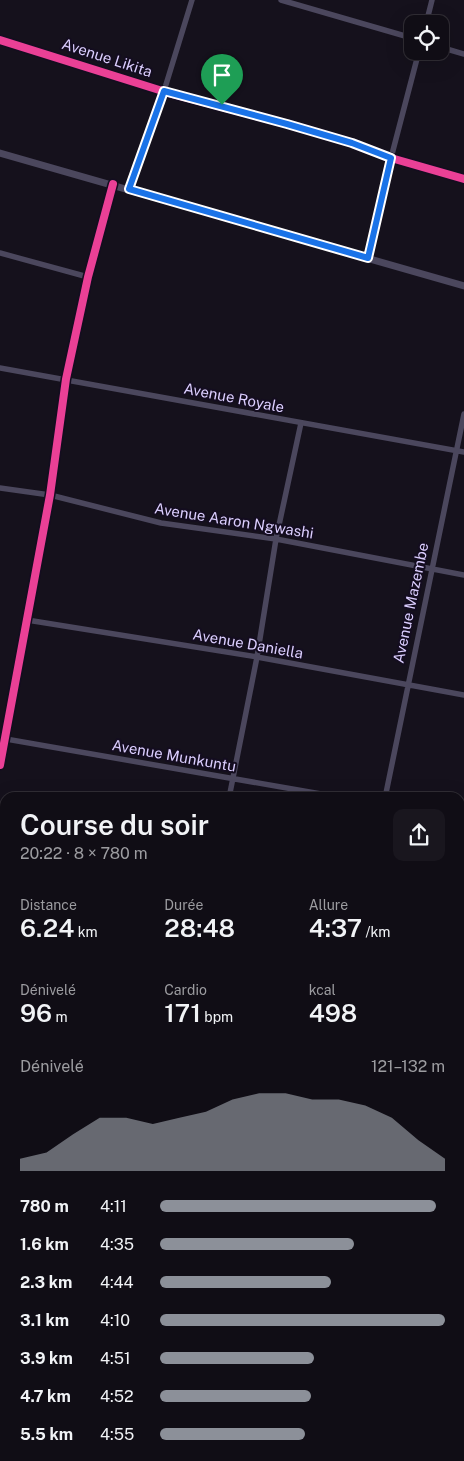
<!DOCTYPE html>
<html lang="fr">
<head>
<meta charset="utf-8">
<style>
	:root { --surface:#100d15; --page:#19161e; --text:#f1f3f6; --muted:#9c9ca0; --line:#302d34; --accent:#8c9099 }
	body { margin:0; font-family:"Public Sans",sans-serif; background:var(--page); color:var(--text); height:100vh; display:flex; flex-direction:column; font-size:19px; white-space:nowrap }
	* { box-sizing:border-box; margin:0 }
	p { font-size:16px; color:var(--muted) }
	.icon { flex:none; width:28px; height:28px; fill:none; stroke:currentColor; stroke-width:2; stroke-linecap:round; stroke-linejoin:round }
	.map { position:relative; flex:1; overflow:hidden }
	.details { position:absolute; left:0px; top:792px; width:465px; height:669px; display:flex; flex-direction:column; background:var(--surface); border-radius:15px 15px 0 0; box-shadow:0 5px 20px #0002,0 0 0 1px var(--line) }
	.details>* { flex:none }
	.controls { position:absolute; left:404px; top:15px; display:grid; gap:10px }
	.controls a { display:grid; place-items:center; width:45px; height:45px; border-radius:10px; background:var(--surface); box-shadow:0 5px 20px #0002,0 0 0 1px var(--line); font-size:25px }
	.pin { position:absolute; display:grid; place-items:center; width:42px; height:42px; color:#fff; margin:-51px -21px; border-radius:50% 50% 50% 0; rotate:-45deg; box-shadow:0 0 5px #0007 }
	.pin .icon { rotate:45deg }
	.round { display:grid; place-items:center; flex:none; width:52px; height:52px; border-radius:10px; background:var(--page) }
	.headline { display:flex; align-items:center; justify-content:space-between; height:85px; padding:0 20px }
	h1 { font-size:28px; font-weight:600; line-height:38px }
	.figures { display:grid; grid-template-columns:repeat(3,1fr); gap:8px; height:85px; padding:5px 20px }
	.figures div { display:grid; align-content:center }
	.figures b { font-size:25px; font-weight:600 }
	.figures small { font-size:14px; font-weight:400 }
	.figures p { font-size:14px }
	.chart { height:140px; padding:10px 20px }
	.chart p { display:flex; justify-content:space-between }
	.chart svg { width:100%; height:90px; margin-top:5px; fill:var(--accent); opacity:.7 }
	ul { padding:0 20px; list-style:none; font-size:16px }
	li { display:grid; grid-template-columns:80px 60px 1fr; align-items:center; height:38px }
	li i { height:12px; border-radius:6px; background:var(--accent) }
	.map>svg:first-child { display:block }
	.lines { fill:none; stroke-linecap:round; stroke-linejoin:round }
	.minor { stroke:#4b475d; stroke-width:5.5 }
	.tertiary { stroke:#4b475d; stroke-width:7 }
	.cycleway-casing { stroke:#140d20; stroke-width:11 }
	.cycleway { stroke:#ea4096; stroke-width:8 }
	.route-casing { stroke:#fff; stroke-width:10 }
	.route { stroke:#1a73e8; stroke-width:6 }
	.labels { text-anchor:middle; stroke-width:4; stroke-linejoin:round; paint-order:stroke }
	.street-label { font-size:15px; fill:#dbcefe; stroke:#140d20 }
</style>
</head>
<body>
<div class="map">
<svg width="464" height="1461" viewBox="0 0 464 1461">
	<rect width="100%" height="100%" fill="#15111c"/>
	<g class="lines">
		<!-- minor -->
		<path class="minor" d="M281,0L412,38
			M426,24L432,0
			M0,40L172,94L287,124L352,143L391,158L464,179
			M440,47L464,54
			M129,189L164,91L192,0
			M0,253L88,277
			M368,258L391,158L419,51
			M0,368L464,452
			M0,488L50,495L161,523L276,539L464,575
			M27,620L257,657L464,695
			M0,738L344,798
			M0,765L50,495L66,379L88,277L113,184
			M229,798L257,657L276,539L301,423
			M385,798L464,414
			M460,818L464,819
			M0,858L5,859
			M460,940L464,941
			M0,978L5,979
			M460,1063L464,1064
			M0,1094L5,1095
			M460,1188L464,1189
			M0,1215L5,1216
			M460,1310L464,1311
			M0,1340L5,1341
			M460,1435L464,1436
			M0,1460L4,1461
			M92,1461L93,1456
			M251,1461L252,1456"/>
		<!-- tertiary -->
		<path class="tertiary" d="M0,153L464,286
			M460,1055L464,1042
			M371,1461L372,1456"/>
		<defs>
			<path id="cycleway" d="M0,40L172,94L287,124L352,143L391,158L464,179
				M0,765L50,495L66,379L88,277L113,184"/>
		</defs>
		<!-- cycleway casing -->
		<use href="#cycleway" class="cycleway-casing"/>
		<!-- cycleway -->
		<use href="#cycleway" class="cycleway"/>
	</g>
	<g class="lines">
		<defs>
			<path id="route" d="M164,91L287,124L352,143L391,158L368,258L129,189Z"/>
		</defs>
		<!-- route casing -->
		<use href="#route" class="route-casing"/>
		<!-- route -->
		<use href="#route" class="route"/>
	</g>
	<g class="labels">
		<!-- street labels -->
		<g class="street-label">
			<text transform="translate(107 58) rotate(18)" y="5">Avenue Likita</text>
			<text transform="translate(234 398) rotate(11)" y="5">Avenue Royale</text>
			<text transform="translate(234 521) rotate(9)" y="5">Avenue Aaron Ngwashi</text>
			<text transform="translate(411 603) rotate(-78)" y="5">Avenue Mazembe</text>
			<text transform="translate(248 644) rotate(10)" y="5">Avenue Daniella</text>
			<text transform="translate(174 756) rotate(10)" y="5">Avenue Munkuntu</text>
		</g>
	</g>
</svg>
<div class="controls">
<a><svg class="icon" aria-label="locate" viewBox="0 0 24 24"><circle cx="12" cy="12" r="6"/><path d="M12 2v4M12 18v4M2 12h4M18 12h4"/></svg></a>
</div>
<div class="pin" style="left:222px;top:105px;background:#1e9e55"><svg class="icon" aria-label="arrive" viewBox="0 0 24 24"><path d="M6 21V4h12l-3 4 3 4H6"/></svg></div>
<section class="details">
<div class="headline"><div><h1>Course du soir</h1><p>20:22 · 8 × 780 m</p></div><a class="round"><svg class="icon" aria-label="share" viewBox="0 0 24 24"><path d="M12 15V3M7 8l5-5 5 5M5 13v7h14v-7"/></svg></a></div>
<div class="figures">
<div><p>Distance</p><b>6.24<small> km</small></b></div>
<div><p>Durée</p><b>28:48</b></div>
<div><p>Allure</p><b>4:37<small> /km</small></b></div>
</div>
<div class="figures">
<div><p>Dénivelé</p><b>96<small> m</small></b></div>
<div><p>Cardio</p><b>171<small> bpm</small></b></div>
<div><p>kcal</p><b>498</b></div>
</div>
<div class="chart"><p><span>Dénivelé</span>121–132 m</p>
<svg viewBox="0 0 160 44" preserveAspectRatio="none"><path d="M0 44V38L10 35L20 26L30 18L40 18L50 21L60 18L70 15L80 9L90 6L100 6L110 9L120 9L130 12L140 18L150 29L160 38V44z"/></svg>
</div>
<ul>
<li><b>780 m</b>4:11<i style="width:97%"></i></li>
<li><b>1.6 km</b>4:35<i style="width:68%"></i></li>
<li><b>2.3 km</b>4:44<i style="width:60%"></i></li>
<li><b>3.1 km</b>4:10<i style="width:100%"></i></li>
<li><b>3.9 km</b>4:51<i style="width:54%"></i></li>
<li><b>4.7 km</b>4:52<i style="width:53%"></i></li>
<li><b>5.5 km</b>4:55<i style="width:51%"></i></li>
</ul>
</section>
</div>
</body>
</html>
